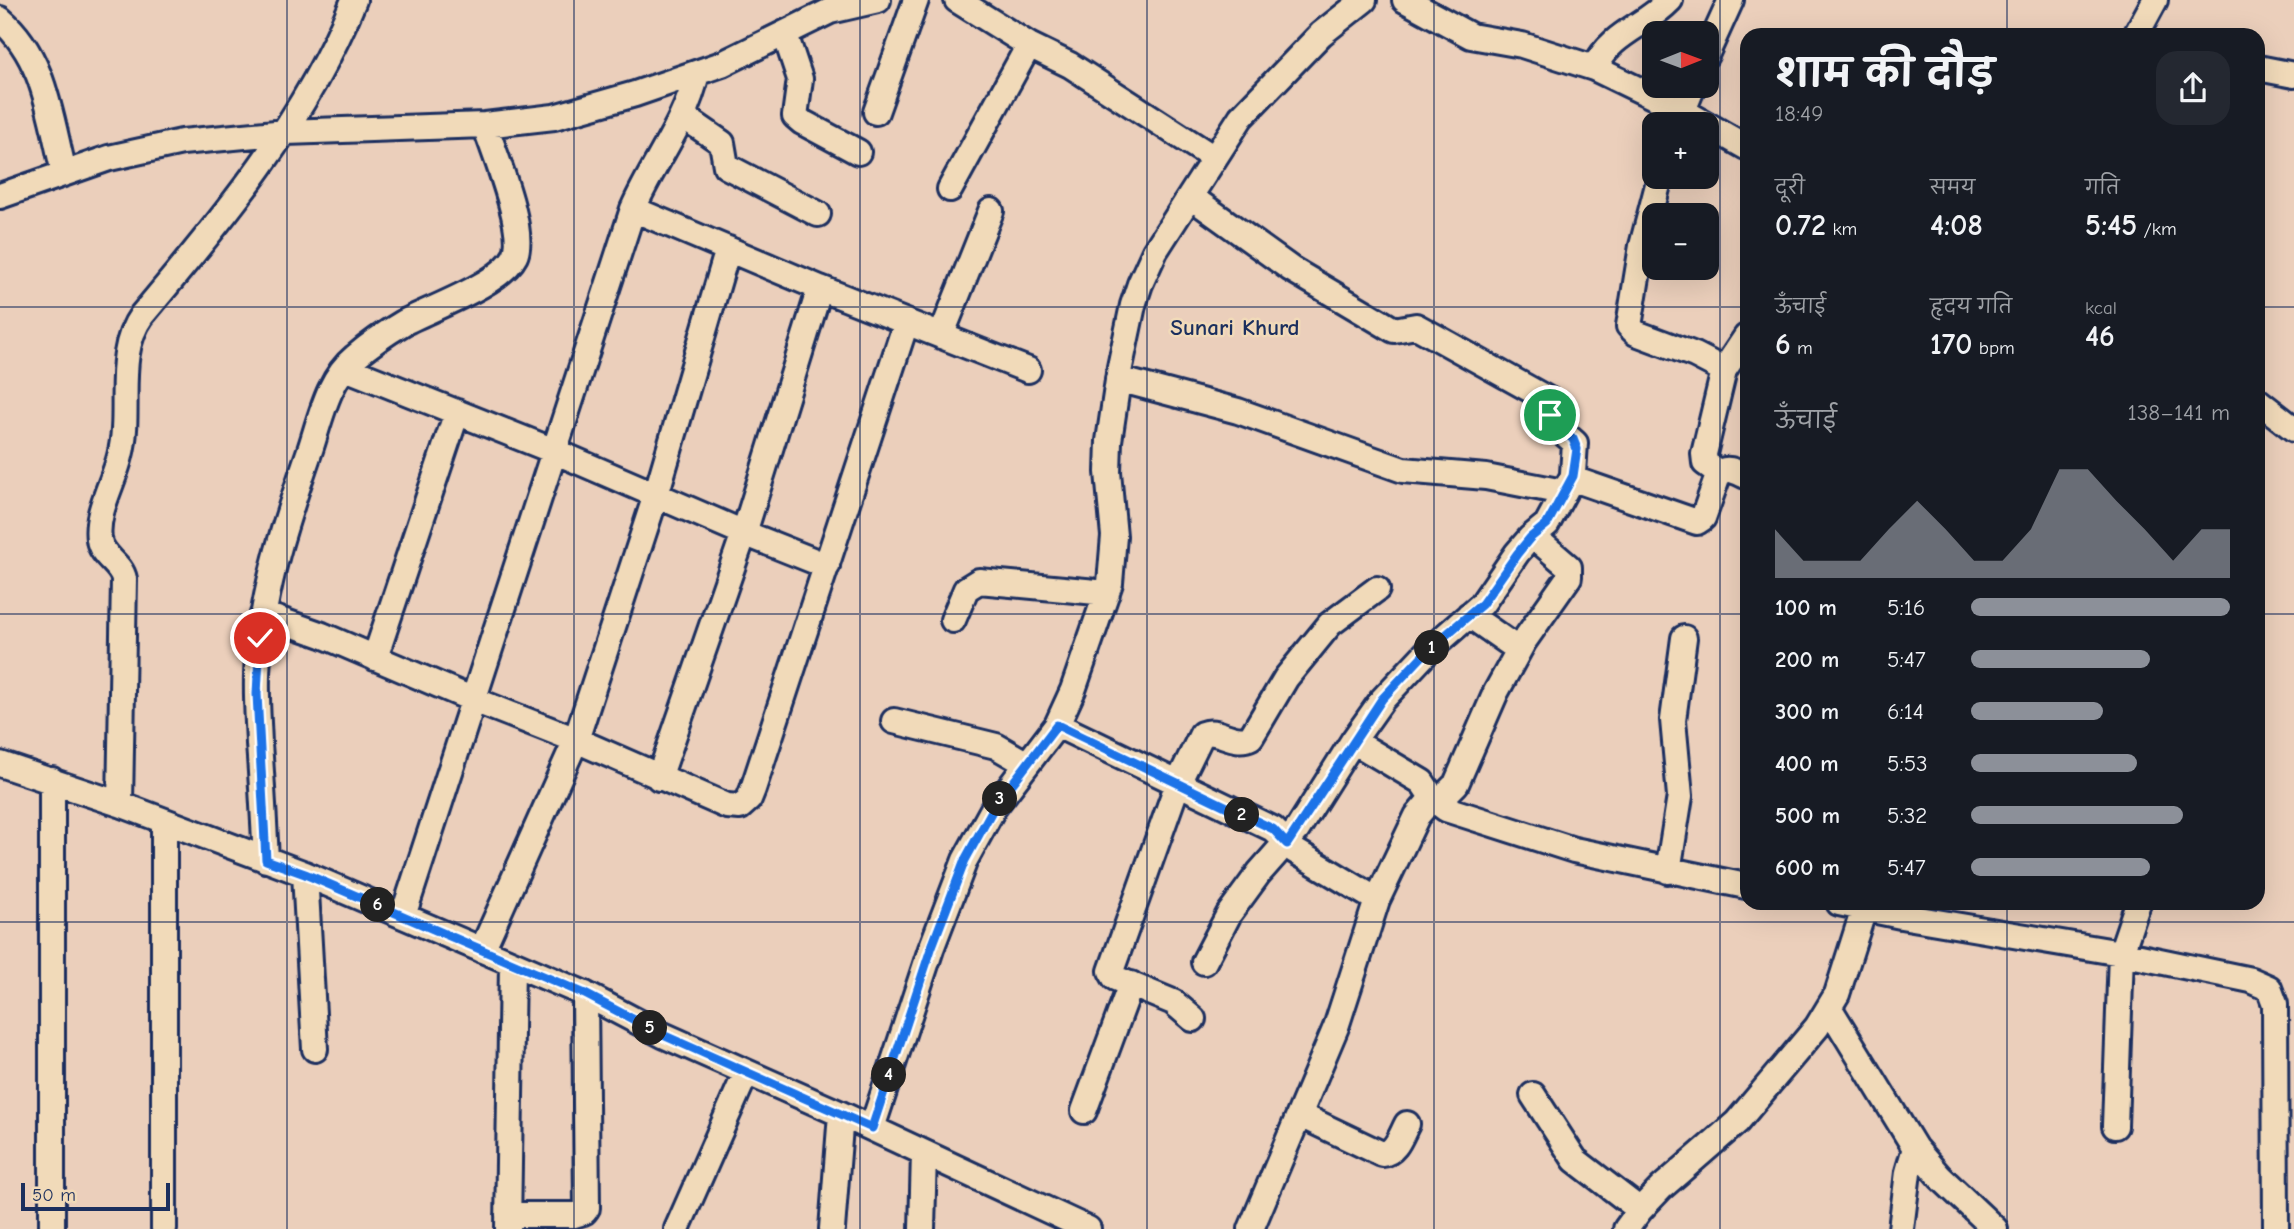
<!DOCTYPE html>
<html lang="hi">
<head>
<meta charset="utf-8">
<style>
	:root { --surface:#171b24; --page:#242831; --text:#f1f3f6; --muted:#9ea1a6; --accent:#8c9099 }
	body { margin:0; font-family:"Comic Neue","Playpen Sans Deva",sans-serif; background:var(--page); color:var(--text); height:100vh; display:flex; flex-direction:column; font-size:26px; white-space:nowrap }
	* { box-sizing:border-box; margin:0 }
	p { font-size:23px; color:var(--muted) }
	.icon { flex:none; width:38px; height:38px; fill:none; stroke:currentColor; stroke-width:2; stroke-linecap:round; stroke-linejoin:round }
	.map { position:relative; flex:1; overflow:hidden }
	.details { position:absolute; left:1740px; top:28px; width:525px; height:882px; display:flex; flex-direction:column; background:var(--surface); border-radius:21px; box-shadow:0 7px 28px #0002 }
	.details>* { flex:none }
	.needle { width:46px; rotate:89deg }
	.tools { position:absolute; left:1642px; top:21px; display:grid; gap:14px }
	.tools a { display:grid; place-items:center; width:77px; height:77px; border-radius:14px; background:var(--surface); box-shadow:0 7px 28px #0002; font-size:35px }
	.scale { position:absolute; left:21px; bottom:18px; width:149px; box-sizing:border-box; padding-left:7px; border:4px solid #1b2f5e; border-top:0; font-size:19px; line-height:24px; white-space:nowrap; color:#1b2f5e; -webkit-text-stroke:5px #f1dab9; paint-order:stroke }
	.pin { position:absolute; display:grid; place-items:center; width:60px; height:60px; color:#fff; margin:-30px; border:4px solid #fff; border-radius:50%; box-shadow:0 2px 7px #0007 }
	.km { position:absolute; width:35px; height:35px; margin:-18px; border-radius:50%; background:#222; color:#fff; font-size:19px; line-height:35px; text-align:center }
	.round { display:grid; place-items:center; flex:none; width:74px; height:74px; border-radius:21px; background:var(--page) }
	.overview { display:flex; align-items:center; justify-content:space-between; height:119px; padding:0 35px }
	h1 { font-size:38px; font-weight:700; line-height:52px }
	.figures { display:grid; grid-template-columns:repeat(3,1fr); gap:10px; height:119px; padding:7px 35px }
	.figures div { display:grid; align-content:center }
	.figures b { font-size:30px; font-weight:700 }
	.figures small { font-size:19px; font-weight:400 }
	.figures p { font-size:19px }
	.chart { height:196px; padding:14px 35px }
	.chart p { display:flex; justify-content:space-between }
	.chart svg { width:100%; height:126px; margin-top:7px; fill:var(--accent); opacity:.7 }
	ul { padding:0 35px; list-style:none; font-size:23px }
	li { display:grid; grid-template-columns:112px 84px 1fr; align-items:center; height:52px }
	li i { height:18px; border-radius:9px; background:var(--accent) }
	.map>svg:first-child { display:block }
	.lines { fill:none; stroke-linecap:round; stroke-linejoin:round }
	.minor-casing { stroke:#1b2f5e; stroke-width:30 }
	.minor { stroke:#f1dab9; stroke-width:24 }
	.route-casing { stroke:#fff; stroke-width:14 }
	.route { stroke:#1a73e8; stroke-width:9 }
	.grid { fill:none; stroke:#1b2f5e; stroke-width:2; stroke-opacity:0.55 }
	.labels { text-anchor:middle; stroke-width:5; stroke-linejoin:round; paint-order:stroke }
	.quarter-label { font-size:23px; font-weight:bold; fill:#1b2f5e; stroke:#f1dab9 }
</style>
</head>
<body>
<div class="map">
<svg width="2294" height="1229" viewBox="0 0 2294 1229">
	<rect width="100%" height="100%" fill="#ebcfbb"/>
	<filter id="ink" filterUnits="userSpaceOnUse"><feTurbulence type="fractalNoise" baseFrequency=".0143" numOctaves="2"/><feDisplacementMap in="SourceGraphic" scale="14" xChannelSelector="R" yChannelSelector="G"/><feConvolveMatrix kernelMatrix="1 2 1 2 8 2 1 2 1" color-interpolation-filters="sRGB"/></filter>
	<g filter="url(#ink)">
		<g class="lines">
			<defs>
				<path id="minor" d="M957,0L1029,45L1070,65L1214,158
					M1405,0L1471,36L1522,45L1594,68L1683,111L1746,147
					M0,19C45,57 50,117 64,172
					M785,34L800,79L795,116L802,122L858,152
					M2136,35L2155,0
					M1706,55L1731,0
					M1594,68C1613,31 1643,28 1670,0
					M2258,68L2294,75
					M1683,111L1693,86
					M876,112L916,0
					M683,116L722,143L726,166L818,214
					M1660,177L1642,246L1629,326L1636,333L1695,355L1724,370
					M950,189L1029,45
					M0,196L109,158L182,142L286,132L485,125L554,117L635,94L722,64L830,11L878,0
					M1191,197L1291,269L1394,330L1416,326L1551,401L1553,404L1550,417L1551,422L1575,443L1573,473L1576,480L1697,522L1703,518L1719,473C1727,466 1737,472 1746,476
					M633,209L820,288L1028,370
					M941,336L991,211
					M343,370L353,371L554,451L744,533L827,566
					M1118,379L1238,411L1403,470L1486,477L1563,492
					M2258,401L2294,429
					M1719,473L1705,463L1704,454L1724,370L1746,337
					M263,614L322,635L474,700L576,740L727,806L740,807L749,799L753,789L906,323
					M1469,615L1519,650
					M953,620L966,589L979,581L1107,593
					M375,658L457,412
					M894,721L996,746L1027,764
					M1057,725L1273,829L1295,851L1377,900
					M1353,741L1422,782L1434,800L1446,809L1574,850L1746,886
					M0,764L120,804L305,874L585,994L663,1035L841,1114L1088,1229
					M659,778L744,533L820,288
					M52,780V1229
					M120,804L124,579C121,563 101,557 99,539C95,513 114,482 120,456C132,411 113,355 142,315C224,218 306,119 354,0
					M266,860C264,821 262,782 259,744C258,716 255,687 258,659C263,588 287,517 310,450C321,417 328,379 355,357C370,344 386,333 403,323C431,308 501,284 515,256C527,231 494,153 485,125
					M1668,871L1680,796L1673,720L1684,638
					M305,874L315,1049
					M1839,903L1901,916L2121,953L2251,980L2269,988L2275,1004L2276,1229
					M403,916L633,209C654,161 685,125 697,73
					M482,950L576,740L656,495L728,249
					M1204,962L1229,914L1259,873L1297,830L1353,741L1382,700L1427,652L1482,604L1517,553L1530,538L1547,524L1573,476
					M1830,1009L1915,1148L1940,1177L1995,1229
					M1193,1019L1173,1002L1115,978L1111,971L1178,783L1202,734C1218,727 1233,746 1251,737L1286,678L1330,624L1377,589
					M1533,1095L1575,1160L1640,1210
					M1084,1111L1131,984
					M1300,1115L1382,1154C1396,1153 1401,1135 1407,1124
					M2115,1126L2121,953L2138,903
					M872,1128L931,949L965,860L993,809L1057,725L1073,690L1110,583L1114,536L1108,472L1109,441L1120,367L1133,305L1140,284L1155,251L1241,117L1321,34L1364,0
					M508,1215H574L584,1212L587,1208L585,994
					M164,1229V822
					M508,1229L512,964
					M677,1229L746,1073
					M832,1229L841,1114
					M922,1229L924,1153
					M1251,1229L1336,1027L1377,900L1417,816L1428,803L1446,794L1456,784L1496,692L1524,641L1569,577V567L1533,536
					M1626,1229L1640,1210L1661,1188L1737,1122L1817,1027L1837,994L1864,909
					M1901,1229L1908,1172L1915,1148"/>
			</defs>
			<!-- minor casing -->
			<use href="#minor" class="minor-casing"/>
			<!-- minor -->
			<use href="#minor" class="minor"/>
		</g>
	</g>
	<g class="lines" filter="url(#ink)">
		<defs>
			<path id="route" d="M260,638L257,694L266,860L305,874L585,994L663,1035L872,1128L931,949L965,860L993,809L1057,725L1273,829L1287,844L1382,699L1426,652L1482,604L1517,554L1530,538L1547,524L1573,476L1577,449L1573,439L1551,422L1550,415"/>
		</defs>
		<!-- route casing -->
		<use href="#route" class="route-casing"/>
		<!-- route -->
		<use href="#route" class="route"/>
	</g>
	<!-- grid -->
	<path class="grid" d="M287,0V1229M574,0V1229M860,0V1229M1147,0V1229M1434,0V1229M1720,0V1229M2007,0V35M0,307H1746M2258,307H2294M0,614H1746M2258,614H2294M2007,903V1229M0,922H2294"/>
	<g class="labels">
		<!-- quarter labels -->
		<g class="quarter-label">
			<text x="1235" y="335">Sunari Khurd</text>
		</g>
	</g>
</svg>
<div class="tools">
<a><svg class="needle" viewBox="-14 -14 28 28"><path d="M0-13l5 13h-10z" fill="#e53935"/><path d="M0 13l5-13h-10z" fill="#9ea1a6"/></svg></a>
<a>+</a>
<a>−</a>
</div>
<div class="scale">50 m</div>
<div class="pin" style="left:1550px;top:415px;background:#1e9e55"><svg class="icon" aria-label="arrive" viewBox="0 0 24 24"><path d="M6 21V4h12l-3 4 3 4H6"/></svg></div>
<div class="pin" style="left:260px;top:638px;background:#d93025"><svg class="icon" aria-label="check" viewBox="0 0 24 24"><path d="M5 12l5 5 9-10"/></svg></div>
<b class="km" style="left:1432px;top:648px">1</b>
<b class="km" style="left:1242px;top:815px">2</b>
<b class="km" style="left:1000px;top:799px">3</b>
<b class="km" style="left:889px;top:1075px">4</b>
<b class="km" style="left:650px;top:1028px">5</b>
<b class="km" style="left:378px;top:905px">6</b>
<section class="details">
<div class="overview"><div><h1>शाम की दौड़</h1><p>18:49</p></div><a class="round"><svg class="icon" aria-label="share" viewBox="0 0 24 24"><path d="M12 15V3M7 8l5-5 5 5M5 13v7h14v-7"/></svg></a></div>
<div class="figures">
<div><p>दूरी</p><b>0.72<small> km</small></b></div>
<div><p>समय</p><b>4:08</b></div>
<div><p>गति</p><b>5:45<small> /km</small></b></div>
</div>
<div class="figures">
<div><p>ऊँचाई</p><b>6<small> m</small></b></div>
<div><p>हृदय गति</p><b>170<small> bpm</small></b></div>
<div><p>kcal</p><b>46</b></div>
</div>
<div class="chart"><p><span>ऊँचाई</span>138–141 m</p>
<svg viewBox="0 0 160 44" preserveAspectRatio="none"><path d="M0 44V27L10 38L20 38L30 38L40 27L50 17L60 27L70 38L80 38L90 27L100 6L110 6L120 17L130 27L140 38L150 27L160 27V44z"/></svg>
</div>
<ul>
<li><b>100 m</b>5:16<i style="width:100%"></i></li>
<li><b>200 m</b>5:47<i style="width:69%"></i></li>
<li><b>300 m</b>6:14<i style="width:51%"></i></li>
<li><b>400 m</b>5:53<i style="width:64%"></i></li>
<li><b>500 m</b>5:32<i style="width:82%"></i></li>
<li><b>600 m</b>5:47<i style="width:69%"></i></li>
</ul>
</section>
</div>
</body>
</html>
